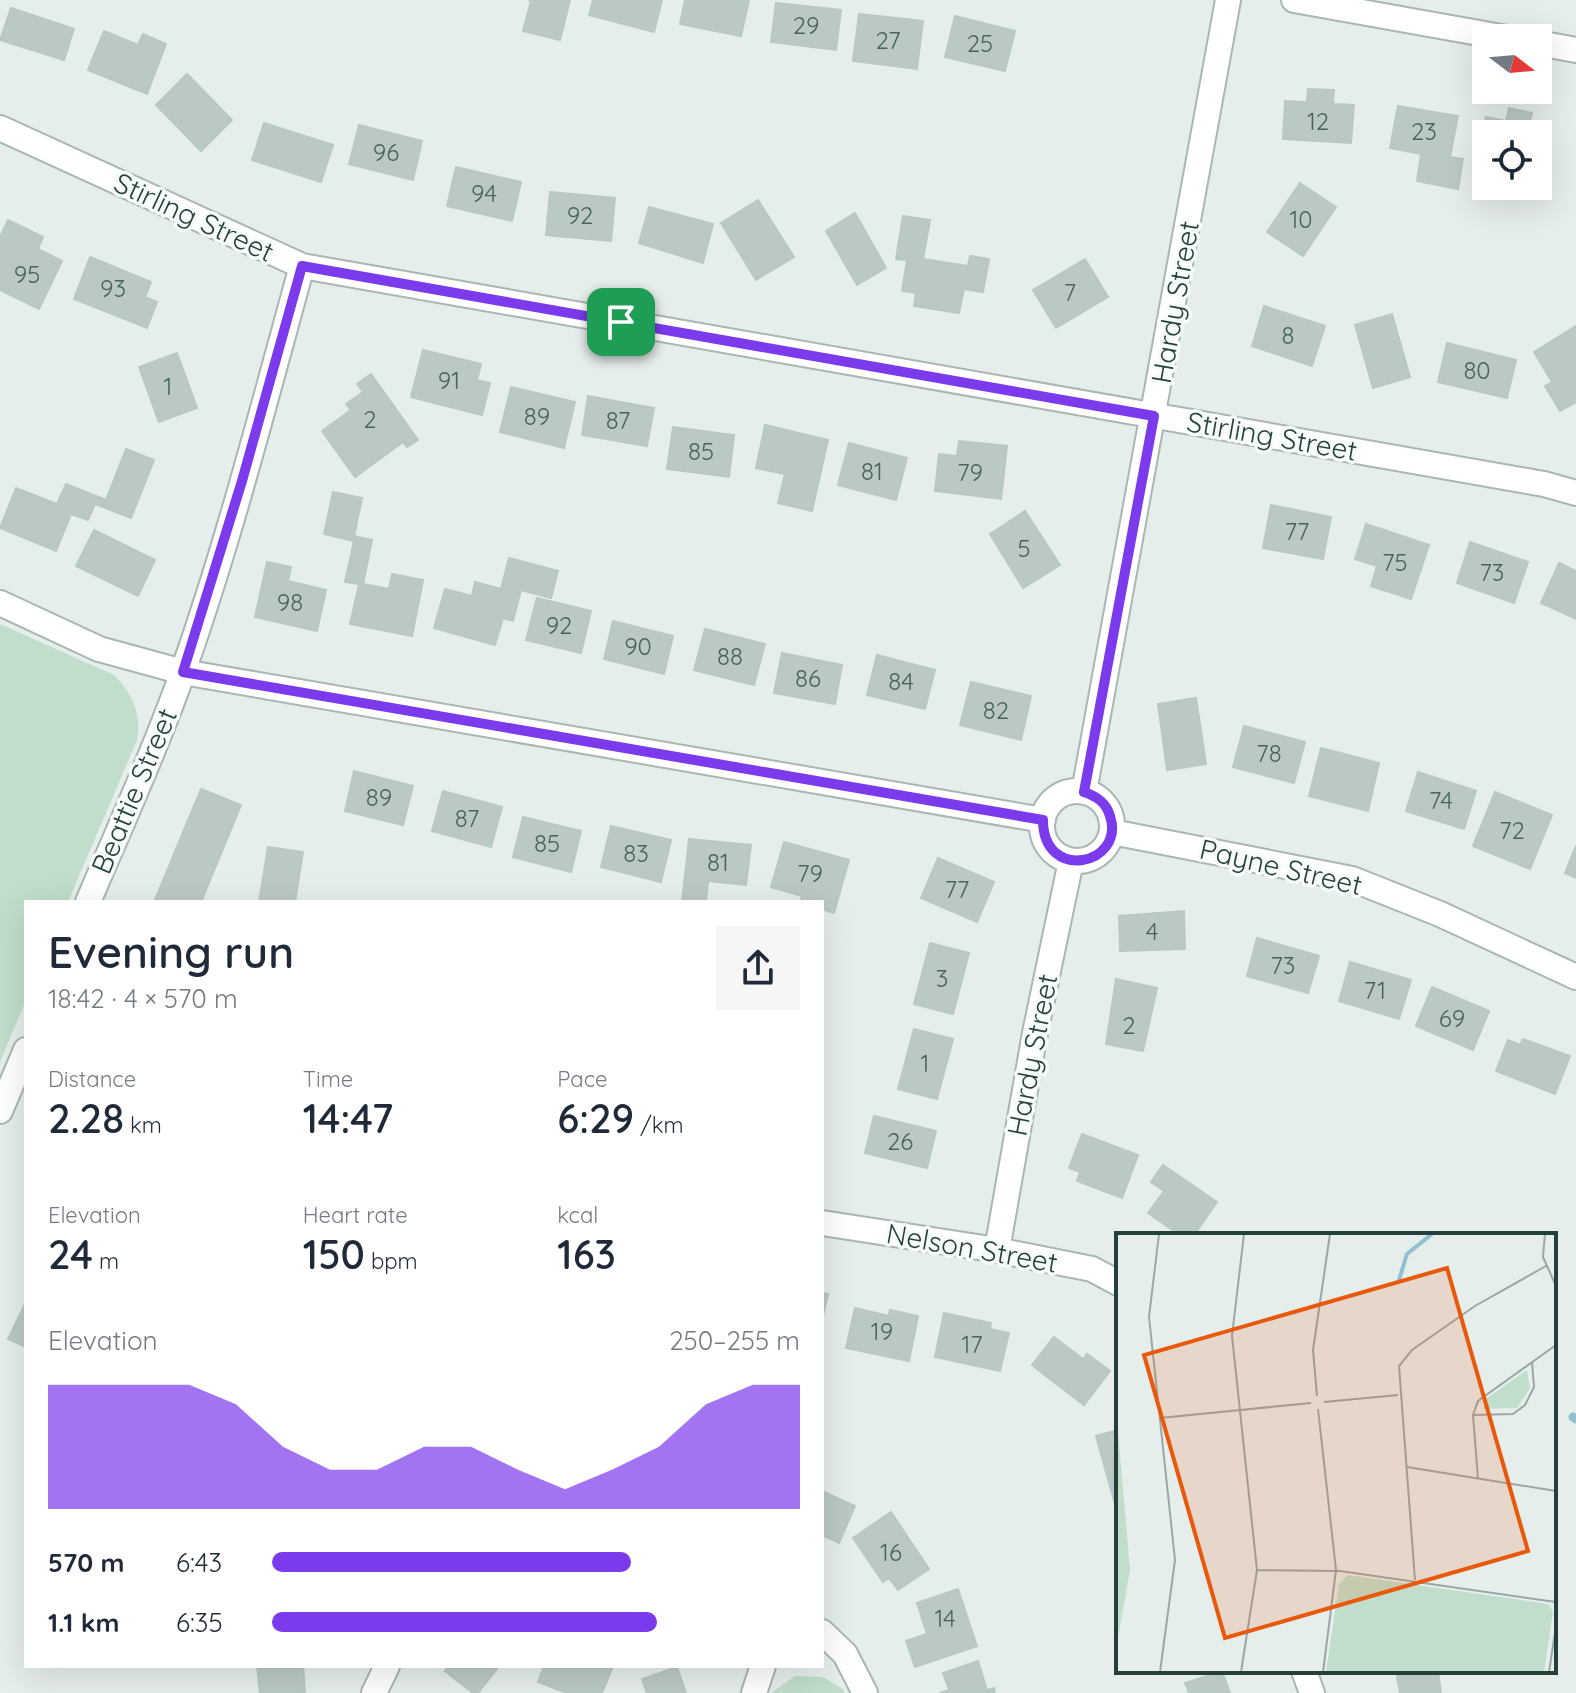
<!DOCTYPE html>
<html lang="en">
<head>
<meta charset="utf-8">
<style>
	:root { --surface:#fff; --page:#f6f6f7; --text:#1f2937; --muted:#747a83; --accent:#7c3aed }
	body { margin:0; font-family:Quicksand,sans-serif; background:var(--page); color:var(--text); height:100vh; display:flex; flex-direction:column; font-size:30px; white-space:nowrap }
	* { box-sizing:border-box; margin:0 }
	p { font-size:26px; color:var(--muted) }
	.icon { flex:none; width:44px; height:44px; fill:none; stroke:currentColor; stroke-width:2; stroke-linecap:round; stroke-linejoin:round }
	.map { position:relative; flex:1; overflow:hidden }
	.sheet { position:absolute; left:24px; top:900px; width:800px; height:768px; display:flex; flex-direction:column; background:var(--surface); border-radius:0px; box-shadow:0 8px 32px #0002 }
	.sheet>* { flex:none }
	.needle { width:52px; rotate:106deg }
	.controls { position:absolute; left:1472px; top:24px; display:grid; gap:16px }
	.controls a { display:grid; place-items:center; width:80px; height:80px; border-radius:0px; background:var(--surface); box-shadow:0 8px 32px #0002; font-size:40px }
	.pin { position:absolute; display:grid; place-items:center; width:68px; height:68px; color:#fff; margin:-34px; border-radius:16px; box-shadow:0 4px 12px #0006 }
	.round { display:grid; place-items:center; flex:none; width:84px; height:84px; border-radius:0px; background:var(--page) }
	.headline { display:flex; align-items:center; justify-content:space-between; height:136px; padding:0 24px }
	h1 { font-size:44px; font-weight:600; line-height:60px }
	.figures { display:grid; grid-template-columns:repeat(3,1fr); gap:12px; height:136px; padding:8px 24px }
	.figures div { display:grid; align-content:center }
	.figures b { font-size:40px; font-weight:600 }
	.figures small { font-size:22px; font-weight:400 }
	.figures p { font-size:22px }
	.chart { height:224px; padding:16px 24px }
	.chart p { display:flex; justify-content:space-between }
	.chart svg { width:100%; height:144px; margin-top:8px; fill:var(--accent); opacity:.7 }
	ul { padding:0 24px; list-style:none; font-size:26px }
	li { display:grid; grid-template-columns:128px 96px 1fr; align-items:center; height:60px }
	li i { height:20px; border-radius:10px; background:var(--accent) }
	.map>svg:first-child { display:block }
	.green { fill:#c0decb }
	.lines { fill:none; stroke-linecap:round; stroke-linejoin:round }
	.stream { stroke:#90c0d1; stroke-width:9 }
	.building { fill:#bbc9c5; stroke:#b8c8c3; stroke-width:2 }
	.street-casing { stroke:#a8b6b4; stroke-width:28 }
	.street { stroke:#fff; stroke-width:24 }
	.route-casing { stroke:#fff; stroke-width:16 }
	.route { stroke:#7c3aed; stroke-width:10 }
	.labels { text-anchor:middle; stroke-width:7; stroke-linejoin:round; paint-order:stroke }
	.number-label { font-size:24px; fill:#4a625e }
	.street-label { font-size:28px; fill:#25403c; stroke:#f7fbf9 }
	.inset-river { fill:none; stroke:#90c0d1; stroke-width:4 }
	.inset-road { fill:none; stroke:#99a8a6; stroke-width:2 }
	.view { fill:#e8590c; fill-opacity:0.15; stroke:#e8590c; stroke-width:4 }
	.inset-edge { fill:none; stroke:#25403c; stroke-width:4 }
</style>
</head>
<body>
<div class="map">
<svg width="1576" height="1693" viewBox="0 0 1576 1693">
	<rect width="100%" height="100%" fill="#e6eeec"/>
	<!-- green -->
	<path class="green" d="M0,624L114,675C132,693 142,714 137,740L68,902H26V1000L0,1062Z
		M795,1676L823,1677L843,1689L844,1693H771Z"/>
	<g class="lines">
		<!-- stream -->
		<path class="stream" d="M1573,1417L1576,1419"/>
	</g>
	<!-- building -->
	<path class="building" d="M528,0H570L560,40L523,31L531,1Z
		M593,0H662L654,32L589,15Z
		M685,0H749L741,36L680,24Z
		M776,3L841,10L836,50L771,42Z
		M11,8L74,29L64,60L0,40Z
		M859,14L923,21L917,69L853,61Z
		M955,16L1015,31L1005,71L945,57Z
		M104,31L138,45L143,34L166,44L147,94L88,70Z
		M187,74L232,120L201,151L156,105Z
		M1308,89L1334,90L1333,104L1354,105L1351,143L1283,139L1285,101L1307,102Z
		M1398,106L1458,116L1450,157L1463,159L1458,189L1417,181L1421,154L1390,148Z
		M1509,108L1532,113L1529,126L1550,131L1541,166L1538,165V134H1486V153L1478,151L1486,117L1506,121Z
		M264,123L333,145L321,182L252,160Z
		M359,125L422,141L413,180L349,164Z
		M456,167L521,182L512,221L447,206Z
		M1300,183L1336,207L1303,256L1267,232Z
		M550,192L615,198L611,241L546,235Z
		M758,200L794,257L756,280L721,223Z
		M649,207L713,224L703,263L639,243Z
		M855,213L886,268L857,285L826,231Z
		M903,216L930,220L923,259L968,266L970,256L989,259L983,292L964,289L959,313L914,306L916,293L902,291L907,260L896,259Z
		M8,220L43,237L38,249L62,261L39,309L0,290V237Z
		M90,257L151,282L145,297L157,302L147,328L74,299Z
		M1085,259L1108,297L1056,328L1033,290Z
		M1264,306L1325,326L1312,366L1252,346Z
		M1392,314L1410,377L1373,388L1355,325Z
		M1576,326V402L1560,411L1545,386L1552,382L1534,352Z
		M1447,343L1516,360L1507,398L1438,382Z
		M423,350L481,364L477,380L490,383L482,415L411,397Z
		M177,353L197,408L159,422L139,367Z
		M371,374L418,440L407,447L403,442L355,477L322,431L351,410L346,404L363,392L357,384Z
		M511,387L575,402L564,448L500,432Z
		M588,396L654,408L647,446L582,435Z
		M765,425L828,440L812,511L778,503L785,474L756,468Z
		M673,427L734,435L729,477L667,469Z
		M959,441L1007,446L1001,499L935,491L939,454L957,456Z
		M849,443L907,458L896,500L838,485Z
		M126,449L154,460L131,518L95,504L88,520L71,514L56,551L0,528L16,488L57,504L66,484L106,500Z
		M333,492L362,498L354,536L372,540L363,584L389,589L392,574L423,580L412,636L350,624L359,584L345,582L354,541L324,534Z
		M1271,505L1331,517L1323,559L1263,548Z
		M1025,511L1060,565L1023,588L990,534Z
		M1366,524L1429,545L1411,599L1371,586L1377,566L1355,559Z
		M94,530L155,560L138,596L76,566Z
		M1470,542L1528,562L1514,603L1457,583Z
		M509,558L558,571L551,598L521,590L513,621L503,618L495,645L434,628L445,589L472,596L475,582L501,589Z
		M267,562L291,567L288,581L326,590L317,631L255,617Z
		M1559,563L1576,571V619L1541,603Z
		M537,598L591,611L581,653L526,640Z
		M613,621L673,636L664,674L604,659Z
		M705,629L765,644L754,685L694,670Z
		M782,653L842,665L835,704L774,693Z
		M877,655L935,670L925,709L867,695Z
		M971,682L1031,696L1021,740L960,725Z
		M1196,698L1206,764L1167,770L1158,704Z
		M1244,726L1305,742L1294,783L1233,767Z
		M1321,748L1379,763L1368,811L1309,796Z
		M354,771L413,786L403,825L345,811Z
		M1418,772L1476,791L1464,829L1406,811Z
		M201,789L241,805L201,902H154Z
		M443,791L502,807L491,847L432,831Z
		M1495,792L1552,815L1530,869L1473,846Z
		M523,817L581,831L571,872L513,857Z
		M611,826L671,840L661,882L601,867Z
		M689,839L751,845L746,885L708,881L706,902H682Z
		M784,842L849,860L834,913L822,909V902H800L802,896L771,887Z
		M1576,846V878L1565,873Z
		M268,847L303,852L295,902H259Z
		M938,858L994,882L977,922L921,898Z
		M1184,911L1185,949L1120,951L1119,916Z
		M1257,938L1319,956L1308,993L1247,976Z
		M930,943L969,953L953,1014L914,1004Z
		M1350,962L1411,980L1399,1019L1339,1001Z
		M1116,979L1157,988L1143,1051L1106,1044Z
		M1432,987L1489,1011L1473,1050L1416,1026Z
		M914,1029L953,1039L937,1099L898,1089Z
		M1523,1039L1570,1056L1555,1094L1496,1071L1508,1040L1520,1045Z
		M874,1116L936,1131L927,1168L865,1153Z
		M1082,1134L1138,1155L1122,1198L1077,1181L1080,1172L1069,1168Z
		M1163,1165L1217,1202L1194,1235H1180L1148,1213L1164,1191L1151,1182Z
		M822,1293L828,1294L822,1320Z
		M25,1304L26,1305V1347L8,1339Z
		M855,1308L889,1316L890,1310L918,1316L909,1361L846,1348Z
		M944,1313L991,1323L990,1329L1009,1333L1000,1371L935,1357Z
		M1054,1337L1083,1359L1087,1354L1110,1371L1084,1405L1032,1365Z
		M1118,1430V1508H1116L1096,1436Z
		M822,1491L855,1506L839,1543L822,1535Z
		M891,1512L929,1569L898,1590L889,1578L883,1582L853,1538Z
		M958,1589L977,1646L915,1667L906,1641L927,1634L917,1603Z
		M978,1661L987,1690L994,1688L995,1693H940L949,1690L943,1673Z
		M257,1666H303L305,1692L260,1693Z
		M449,1666H499L478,1693H473L445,1671Z
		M544,1666H613L602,1693H567L538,1682Z
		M677,1667L686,1693H647L642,1679Z
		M1222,1671L1230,1693H1189L1185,1683Z
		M1396,1671H1438L1441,1693H1400Z"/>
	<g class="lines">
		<defs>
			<path id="street" d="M1294,0L1507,38
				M1538,43L1576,50
				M0,128L302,266L1544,484L1576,493
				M0,603L99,649L183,672L1043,820
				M1042 826a35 35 0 1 1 70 0a35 35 0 1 1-70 0Z
				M1084,792L1228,0
				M1112,832L1352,879L1440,914L1576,977
				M88,902C118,831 151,760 177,688C227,550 263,407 302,266
				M0,1111L26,1050
				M822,1223L997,1250L1092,1269L1118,1283
				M997,1250L1035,1033L1071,861
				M822,1632L845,1654L865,1693
				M1304,1671L1312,1693
				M374,1693L387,1666
				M754,1693L763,1666"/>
		</defs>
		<!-- street casing -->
		<use href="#street" class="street-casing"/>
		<!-- street -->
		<use href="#street" class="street"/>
	</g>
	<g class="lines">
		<defs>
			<path id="route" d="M302,266L1154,416L1084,792C1096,796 1106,802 1110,816C1126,865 1043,883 1043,820L183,672L242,481Z"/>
		</defs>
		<!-- route casing -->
		<use href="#route" class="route-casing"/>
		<!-- route -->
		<use href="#route" class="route"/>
	</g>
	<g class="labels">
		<!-- number labels -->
		<g class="number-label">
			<text x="806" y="34">29</text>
			<text x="888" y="49">27</text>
			<text x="980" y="52">25</text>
			<text x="1318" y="130">12</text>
			<text x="1424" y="140">23</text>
			<text x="386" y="161">96</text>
			<text x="484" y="202">94</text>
			<text x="580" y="224">92</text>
			<text x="1301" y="228">10</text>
			<text x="27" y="283">95</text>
			<text x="113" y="297">93</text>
			<text x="1070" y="301">7</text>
			<text x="1288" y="344">8</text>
			<text x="1477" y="379">80</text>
			<text x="449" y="389">91</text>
			<text x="168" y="395">1</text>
			<text x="537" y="425">89</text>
			<text x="370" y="428">2</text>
			<text x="618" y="429">87</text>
			<text x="701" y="460">85</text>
			<text x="872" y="480">81</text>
			<text x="970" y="481">79</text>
			<text x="1297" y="540">77</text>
			<text x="1024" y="557">5</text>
			<text x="1395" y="571">75</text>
			<text x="1492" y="581">73</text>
			<text x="290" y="611">98</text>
			<text x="559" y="634">92</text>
			<text x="638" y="655">90</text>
			<text x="730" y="665">88</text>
			<text x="808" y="687">86</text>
			<text x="901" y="690">84</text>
			<text x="996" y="719">82</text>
			<text x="1269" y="762">78</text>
			<text x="379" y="806">89</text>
			<text x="1441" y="809">74</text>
			<text x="467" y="827">87</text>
			<text x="1512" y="839">72</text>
			<text x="547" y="852">85</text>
			<text x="636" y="862">83</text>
			<text x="718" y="871">81</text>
			<text x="810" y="882">79</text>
			<text x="957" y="898">77</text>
			<text x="1152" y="940">4</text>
			<text x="1283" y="974">73</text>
			<text x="942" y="987">3</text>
			<text x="1375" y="999">71</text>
			<text x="1452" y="1027">69</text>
			<text x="1129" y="1034">2</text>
			<text x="925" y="1072">1</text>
			<text x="900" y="1150">26</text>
			<text x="882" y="1340">19</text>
			<text x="972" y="1353">17</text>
			<text x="891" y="1561">16</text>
			<text x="945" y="1627">14</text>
		</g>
		<!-- street labels -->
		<g class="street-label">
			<text transform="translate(194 217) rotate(25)" y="10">Stirling Street</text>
			<text transform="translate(1175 302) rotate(-80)" y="10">Hardy Street</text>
			<text transform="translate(1272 436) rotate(10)" y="10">Stirling Street</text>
			<text transform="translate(134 791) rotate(-67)" y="10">Beattie Street</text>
			<text transform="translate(1281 867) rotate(13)" y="10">Payne Street</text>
			<text transform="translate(1032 1055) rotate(-79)" y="10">Hardy Street</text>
			<text transform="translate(972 1248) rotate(10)" y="10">Nelson Street</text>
		</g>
	</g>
	<!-- overview -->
	<g transform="translate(1116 1233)">
		<rect width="440" height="440" fill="#e6eeec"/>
		<path d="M411,137L414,155L401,175L368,176V167ZM0,175L14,337L0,416ZM231,342L432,371L437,379L428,439H210L223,352Z" fill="#c0decb"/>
		<path class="inset-river" d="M282,50L291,21L316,1"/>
		<path class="inset-road" d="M43,1L33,84L59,327L44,439M429,1L427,24L440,53M201,163L197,117L214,1M208,169L282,162M202,176L220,337L207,439M357,182L397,181L409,172L418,154L416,129M44,185L195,170M291,234L440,258M362,246L357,182L362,168L440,112M141,337L224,338L440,369M299,347L283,133L296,117L359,73L430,33M125,439L141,337L116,103L128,1M433,439L440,393"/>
		<path class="view" d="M331,35L412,318L109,405L28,122Z"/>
		<rect width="440" height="440" class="inset-edge"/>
	</g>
</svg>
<div class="controls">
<a><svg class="needle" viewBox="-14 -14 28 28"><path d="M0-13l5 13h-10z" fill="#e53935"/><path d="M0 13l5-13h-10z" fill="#747a83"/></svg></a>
<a><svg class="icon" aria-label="locate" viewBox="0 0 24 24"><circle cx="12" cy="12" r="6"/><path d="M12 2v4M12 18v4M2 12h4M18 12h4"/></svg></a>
</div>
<div class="pin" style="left:621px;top:322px;background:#1e9e55"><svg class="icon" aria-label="arrive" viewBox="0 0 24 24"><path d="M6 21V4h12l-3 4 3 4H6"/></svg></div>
<section class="sheet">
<div class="headline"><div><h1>Evening run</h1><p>18:42 · 4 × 570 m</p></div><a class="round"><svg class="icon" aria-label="share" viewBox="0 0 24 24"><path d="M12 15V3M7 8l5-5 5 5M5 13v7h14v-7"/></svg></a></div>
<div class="figures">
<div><p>Distance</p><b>2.28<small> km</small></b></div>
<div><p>Time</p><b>14:47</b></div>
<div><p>Pace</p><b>6:29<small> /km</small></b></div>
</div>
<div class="figures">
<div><p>Elevation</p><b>24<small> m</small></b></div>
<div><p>Heart rate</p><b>150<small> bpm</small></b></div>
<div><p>kcal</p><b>163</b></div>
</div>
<div class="chart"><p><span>Elevation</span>250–255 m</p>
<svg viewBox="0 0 160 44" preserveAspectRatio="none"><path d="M0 44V6L10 6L20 6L30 6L40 12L50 25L60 32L70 32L80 25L90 25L100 32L110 38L120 32L130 25L140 12L150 6L160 6V44z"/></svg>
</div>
<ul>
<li><b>570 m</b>6:43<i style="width:68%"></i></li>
<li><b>1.1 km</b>6:35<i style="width:73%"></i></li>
</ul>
</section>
</div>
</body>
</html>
